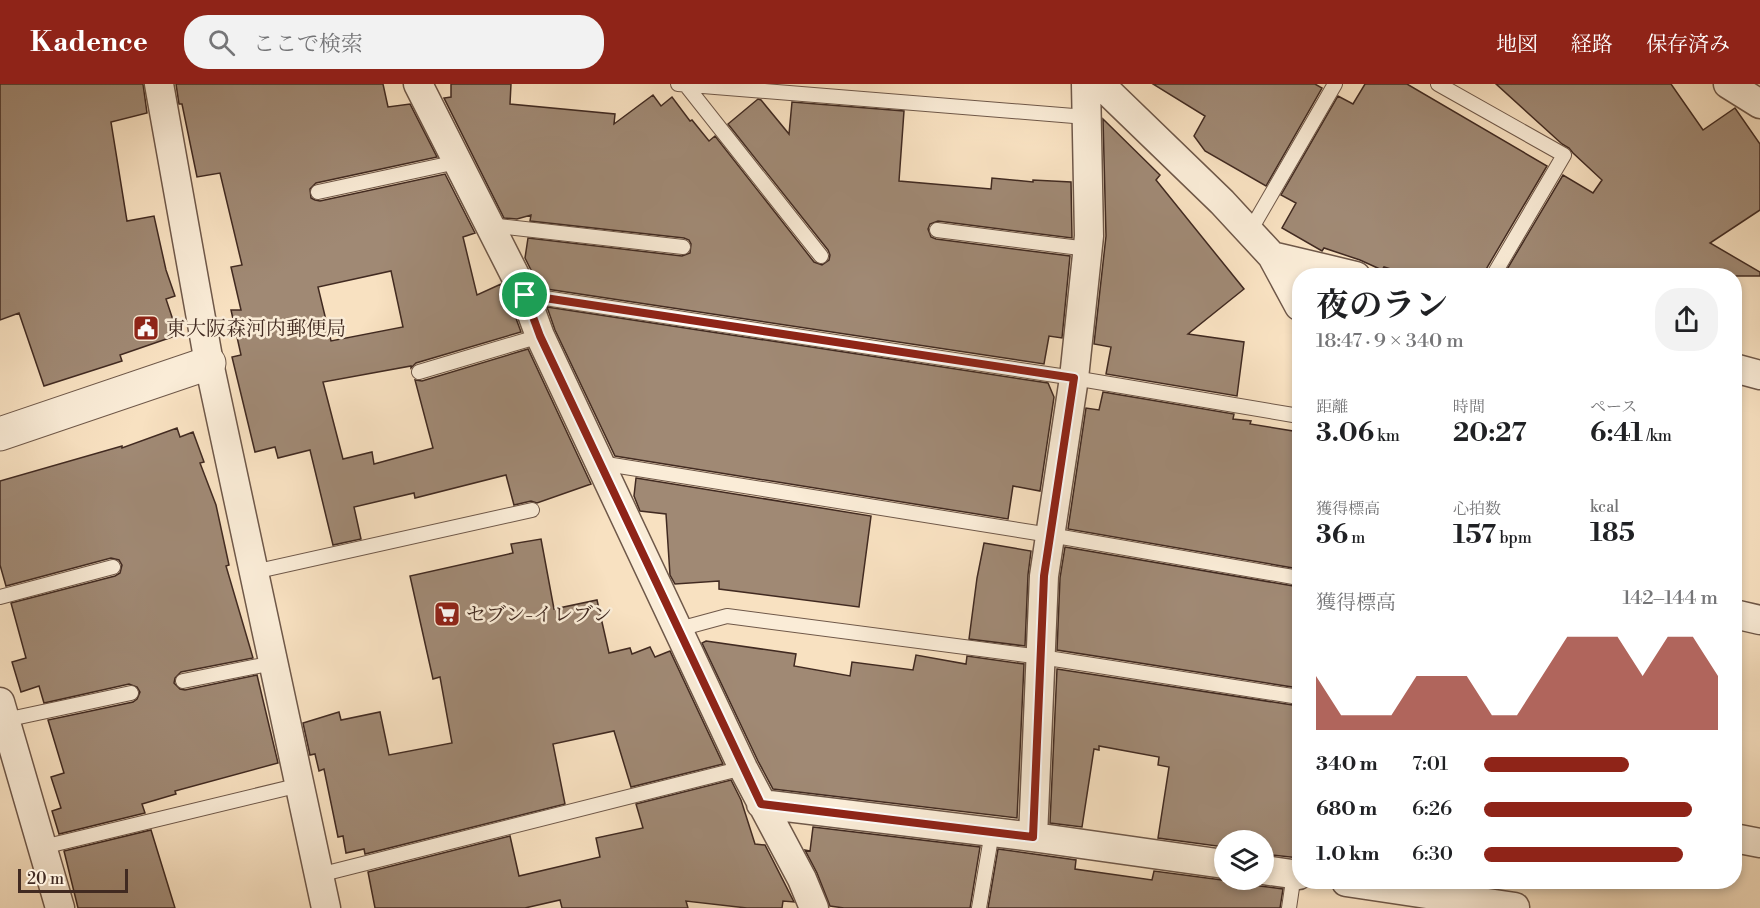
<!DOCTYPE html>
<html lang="ja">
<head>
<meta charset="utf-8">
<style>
	:root { --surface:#fff; --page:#f2f2f2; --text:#202124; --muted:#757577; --accent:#8f2418 }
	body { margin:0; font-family:"Libre Bodoni","Noto Serif JP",serif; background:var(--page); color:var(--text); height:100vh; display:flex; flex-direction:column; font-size:22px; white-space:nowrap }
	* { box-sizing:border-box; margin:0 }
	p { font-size:20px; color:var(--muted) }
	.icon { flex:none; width:33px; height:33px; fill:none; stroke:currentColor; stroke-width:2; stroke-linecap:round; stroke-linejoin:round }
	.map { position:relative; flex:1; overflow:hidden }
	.details { position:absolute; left:1292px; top:184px; width:450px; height:621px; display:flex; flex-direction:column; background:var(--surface); border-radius:24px; box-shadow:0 3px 9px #0003 }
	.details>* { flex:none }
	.tools { position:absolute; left:1214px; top:746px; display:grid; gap:12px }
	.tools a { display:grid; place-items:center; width:60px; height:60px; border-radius:50%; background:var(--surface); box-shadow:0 3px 9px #0003; font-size:30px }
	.scale { position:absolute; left:18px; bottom:15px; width:110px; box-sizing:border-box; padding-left:6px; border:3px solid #412a21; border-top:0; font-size:16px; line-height:21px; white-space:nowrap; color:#412a21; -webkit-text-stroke:4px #faecd7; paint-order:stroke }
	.pin { position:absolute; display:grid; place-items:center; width:51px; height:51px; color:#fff; margin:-26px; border:3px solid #fff; border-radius:50%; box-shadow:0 2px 6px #0007 }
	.round { display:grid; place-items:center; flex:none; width:63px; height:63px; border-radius:24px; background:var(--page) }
	.headline { display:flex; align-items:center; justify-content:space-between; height:102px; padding:0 24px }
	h1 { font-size:33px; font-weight:700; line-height:45px }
	.metrics { display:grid; grid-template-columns:repeat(3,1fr); gap:9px; height:102px; padding:6px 24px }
	.metrics div { display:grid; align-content:center }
	.metrics b { font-size:26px; font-weight:700 }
	.metrics small { font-size:16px; font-weight:400 }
	.metrics p { font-size:16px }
	.chart { height:168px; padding:12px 24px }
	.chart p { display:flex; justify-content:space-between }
	.chart svg { width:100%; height:108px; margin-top:6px; fill:var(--accent); opacity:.7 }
	ul { padding:0 24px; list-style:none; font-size:20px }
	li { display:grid; grid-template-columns:96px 72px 1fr; align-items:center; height:45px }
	li i { height:15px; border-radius:8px; background:var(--accent) }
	header { display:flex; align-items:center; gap:36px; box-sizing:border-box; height:84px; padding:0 30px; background:var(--accent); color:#fff }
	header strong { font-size:28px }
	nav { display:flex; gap:33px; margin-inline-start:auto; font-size:21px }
	.search { width:420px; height:54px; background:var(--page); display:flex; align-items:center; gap:15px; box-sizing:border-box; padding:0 21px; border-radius:24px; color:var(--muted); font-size:22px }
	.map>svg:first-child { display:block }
	.building { fill:#a08974; stroke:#412a21; stroke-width:1.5; fill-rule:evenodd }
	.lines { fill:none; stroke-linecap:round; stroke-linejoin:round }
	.service-casing { stroke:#6f5849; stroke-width:16 }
	.minor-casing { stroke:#6f5849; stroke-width:31 }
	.tertiary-casing { stroke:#6f5849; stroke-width:35 }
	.service { stroke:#faecd7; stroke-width:14 }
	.minor { stroke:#faecd7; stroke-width:28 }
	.tertiary { stroke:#faecd7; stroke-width:33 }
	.route-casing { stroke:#fff; stroke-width:12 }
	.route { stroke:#8f2418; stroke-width:8 }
	.labels { text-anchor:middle; stroke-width:5; stroke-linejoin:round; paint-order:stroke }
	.poi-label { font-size:20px; fill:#412a21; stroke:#faecd7; text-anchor:start }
</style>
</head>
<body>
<header>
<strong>Kadence</strong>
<div class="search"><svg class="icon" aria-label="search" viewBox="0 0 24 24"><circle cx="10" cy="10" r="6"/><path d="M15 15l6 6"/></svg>ここで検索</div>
<nav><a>地図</a><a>経路</a><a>保存済み</a></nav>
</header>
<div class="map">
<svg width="1760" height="824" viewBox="0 0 1760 824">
	<rect width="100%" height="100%" fill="#f8e1c1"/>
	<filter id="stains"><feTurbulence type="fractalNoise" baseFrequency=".00333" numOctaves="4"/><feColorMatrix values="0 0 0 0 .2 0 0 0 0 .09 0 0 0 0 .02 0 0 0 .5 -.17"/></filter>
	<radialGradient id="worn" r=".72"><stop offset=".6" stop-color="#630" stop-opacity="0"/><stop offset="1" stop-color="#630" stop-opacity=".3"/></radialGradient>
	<!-- building -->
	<path class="building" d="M0,0H143L147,29L111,38L127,137L154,132L166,186L175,212L166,215L178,251L120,271L122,277L44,302L19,229L0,236Z
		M176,0H383L388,23L410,20L437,73L316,99L310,105L311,114L315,116L320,117L445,90L475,149L463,153L477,211L501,200L510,218L521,248L416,279L411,284V282L323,298L343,375L372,368L374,380L433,364L415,296L422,297L528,265L591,400L537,419L531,417L514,421L506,391L415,414L414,409L354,423L361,455L333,461L310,366L278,374L275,363L255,368L232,273L241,271L231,226H241L231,183L242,181L220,89L197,93L182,20H179ZM391,187L403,243L331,257L318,203Z
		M451,0H511L510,20L615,30L614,40L653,11L661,22L672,13L690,37L692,36L709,57L715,52L814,178L822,181L829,176L830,171L828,166L728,40L758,15L761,16L789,50L792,18L904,27L899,97L991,105L992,94L1033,98V96L1071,98L1072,154L938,137L930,140L928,145L931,153L936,155L1070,172L1062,254L1049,252L1044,280L540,204L525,174L528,154L682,172L690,169L691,160L689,156L684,154L530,137L531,131L517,135L504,134L444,14L451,13Z
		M1153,0H1315L1322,4L1266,102L1205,67L1194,52L1205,32Z
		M1365,0H1407L1547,82L1485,187L1484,192H1413L1384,183L1382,186L1360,176L1324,164L1322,167L1282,144L1296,119L1281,111L1338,12L1353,20Z
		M1496,0H1671L1703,46L1735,24L1760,60V126L1710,159L1760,188V192H1503L1563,91L1593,109L1602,96L1573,69L1569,64L1562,60Z
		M1103,35L1160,91L1156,96L1244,205L1188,250L1244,258L1237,312L1106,290L1111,263L1094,260L1106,152Z
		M547,223L1048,299L1054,313L1040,407L1013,402L1008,435L615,372L555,246Z
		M1103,308L1234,330L1233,335L1251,337L1250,340L1299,348V485L1068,445L1086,324L1099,326Z
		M177,344L180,353L193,348L204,378L200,379L216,421L229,481L226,482L253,574L181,588L175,594L174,599L180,605L185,606L257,591L278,679L175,707L176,710L142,720L145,729L59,750L52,727L61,724L51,693L64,689L48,636L133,618L137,615L140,608L137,603L129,600L44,619L39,602L21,608L12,578L26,574L11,519L115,492L120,489L122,481L119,476L111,474L6,502L0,481V397L122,362V364Z
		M636,394L871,432L859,523L719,505V497L675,500L670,491L666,430L640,427L634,412Z
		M541,455L554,525L597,516L609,569L630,564L632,570L650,563L655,573L670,567L723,680L631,703L614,647L553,660L565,720L365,770L364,765L346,769L343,752L338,753L324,685L319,687L315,670L310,671L303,639L339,628L341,636L380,628L389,671L452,659L440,593L433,595L410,492L513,469L511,460Z
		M984,459L1031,467L1028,491L1025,562L969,555L977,494Z
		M1065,463L1299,503V604L1057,566L1060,494Z
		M706,557L796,570L794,582L850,592L852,578L913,586L916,571L966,580L967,572L1024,580L1017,734L773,705L758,677L702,559Z
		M1057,585L1299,622V774L1263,770V756H1224V763L1158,754L1169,683L1158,681L1159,673L1099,662V666L1094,665L1082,743L1050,739Z
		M731,696L741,716L755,760L765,761L794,818L783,817L782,824H747L686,817L688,824H562L560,816L525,824H375L368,788L510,752L519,792L600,773L596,754L643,744L636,720Z
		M813,743L980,763L970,824H844L830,822L817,789L805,766L810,767Z
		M151,746L175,824H78L64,767Z
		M998,765L1076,776L1075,785L1152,796L1154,787L1222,796L1250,795L1253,799L1260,802L1283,805L1280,824H988Z"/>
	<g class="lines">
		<defs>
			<path id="service" d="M678,0L1086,33
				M685,0L821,172
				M1438,0L1564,71L1493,192
				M318,108L457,78
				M489,141L683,163
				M937,146L1088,165
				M1250,147L1335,0
				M525,211L1074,294L1299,332
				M419,288L540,252
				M600,379L1050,451L1299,494
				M254,488L532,426
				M0,513L113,483
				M679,545L727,532L1041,573L1299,613
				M183,597L273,579
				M5,636L131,609
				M43,763L300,701
				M319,791L743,684
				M979,824L992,748
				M1289,824L1294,790"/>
			<path id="minor" d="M159,0L209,279L326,824
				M418,0L525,211L540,252L743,684L802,795L814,824
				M1100,0L1222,118L1272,172L1299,222
				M1728,0L1760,20
				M1272,172L1356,192
				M1734,284L1760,291
				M1734,530L1760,536
				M0,618L60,824
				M761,720L1033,753L1224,780
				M1033,753L1044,492L1074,294L1089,152L1086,0
				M1734,754L1760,759
				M1263,786L1299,791
				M1346,798L1515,823"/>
			<path id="tertiary" d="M0,350L209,279"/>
		</defs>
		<!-- service casing -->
		<use href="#service" class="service-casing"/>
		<!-- minor casing -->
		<use href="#minor" class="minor-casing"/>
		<!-- tertiary casing -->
		<use href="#tertiary" class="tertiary-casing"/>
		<!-- service -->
		<use href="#service" class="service"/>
		<!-- minor -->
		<use href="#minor" class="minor"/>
		<!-- tertiary -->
		<use href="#tertiary" class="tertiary"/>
	</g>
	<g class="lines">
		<defs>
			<path id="route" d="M525,211L1074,294L1044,492L1033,753L761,720L540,252Z"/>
		</defs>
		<!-- route casing -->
		<use href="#route" class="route-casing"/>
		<!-- route -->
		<use href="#route" class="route"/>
	</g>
	<!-- icons -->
	<defs>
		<symbol id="civic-square" viewBox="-11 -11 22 22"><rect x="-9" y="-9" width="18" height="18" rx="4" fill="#8f2418" stroke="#faecd7"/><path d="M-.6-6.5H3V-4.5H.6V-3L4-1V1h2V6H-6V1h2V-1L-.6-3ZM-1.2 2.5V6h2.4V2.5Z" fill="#fff"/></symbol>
		<symbol id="supermarket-square" viewBox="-11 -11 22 22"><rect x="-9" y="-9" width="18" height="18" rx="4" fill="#8f2418" stroke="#faecd7"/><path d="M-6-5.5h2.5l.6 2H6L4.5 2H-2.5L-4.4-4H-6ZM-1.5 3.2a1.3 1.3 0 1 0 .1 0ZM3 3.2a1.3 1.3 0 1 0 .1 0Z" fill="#fff"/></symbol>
	</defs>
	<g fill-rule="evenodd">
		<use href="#civic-square" x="131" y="229" width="30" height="30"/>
		<use href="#supermarket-square" x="432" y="515" width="30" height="30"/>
	</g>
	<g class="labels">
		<!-- poi labels -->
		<g class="poi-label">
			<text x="166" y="251">東大阪森河内郵便局</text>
			<text x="466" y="537">セブン-イレブン</text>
		</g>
	</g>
	<rect width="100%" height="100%" filter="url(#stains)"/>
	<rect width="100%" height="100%" fill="url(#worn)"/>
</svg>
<div class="tools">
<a><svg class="icon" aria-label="layers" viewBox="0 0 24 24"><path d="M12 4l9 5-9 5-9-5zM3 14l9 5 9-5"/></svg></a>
</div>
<div class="scale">20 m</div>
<div class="pin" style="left:525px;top:211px;background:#1e9e55"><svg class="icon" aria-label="arrive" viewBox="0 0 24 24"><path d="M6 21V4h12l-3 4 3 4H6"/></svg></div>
<section class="details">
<div class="headline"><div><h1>夜のラン</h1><p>18:47 · 9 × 340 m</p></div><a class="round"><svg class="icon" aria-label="share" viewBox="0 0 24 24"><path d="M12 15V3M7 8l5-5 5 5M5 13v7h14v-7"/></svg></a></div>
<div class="metrics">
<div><p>距離</p><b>3.06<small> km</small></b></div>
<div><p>時間</p><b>20:27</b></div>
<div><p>ペース</p><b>6:41<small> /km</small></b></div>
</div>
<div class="metrics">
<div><p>獲得標高</p><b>36<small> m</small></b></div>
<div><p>心拍数</p><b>157<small> bpm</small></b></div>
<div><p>kcal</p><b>185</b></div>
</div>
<div class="chart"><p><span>獲得標高</span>142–144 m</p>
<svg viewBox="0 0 160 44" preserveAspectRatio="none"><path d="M0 44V22L10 38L20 38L30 38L40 22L50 22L60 22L70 38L80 38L90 22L100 6L110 6L120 6L130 22L140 6L150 6L160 22V44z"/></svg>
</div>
<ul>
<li><b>340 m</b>7:01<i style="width:62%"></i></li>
<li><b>680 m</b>6:26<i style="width:89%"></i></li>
<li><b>1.0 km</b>6:30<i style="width:85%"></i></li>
</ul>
</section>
</div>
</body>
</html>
